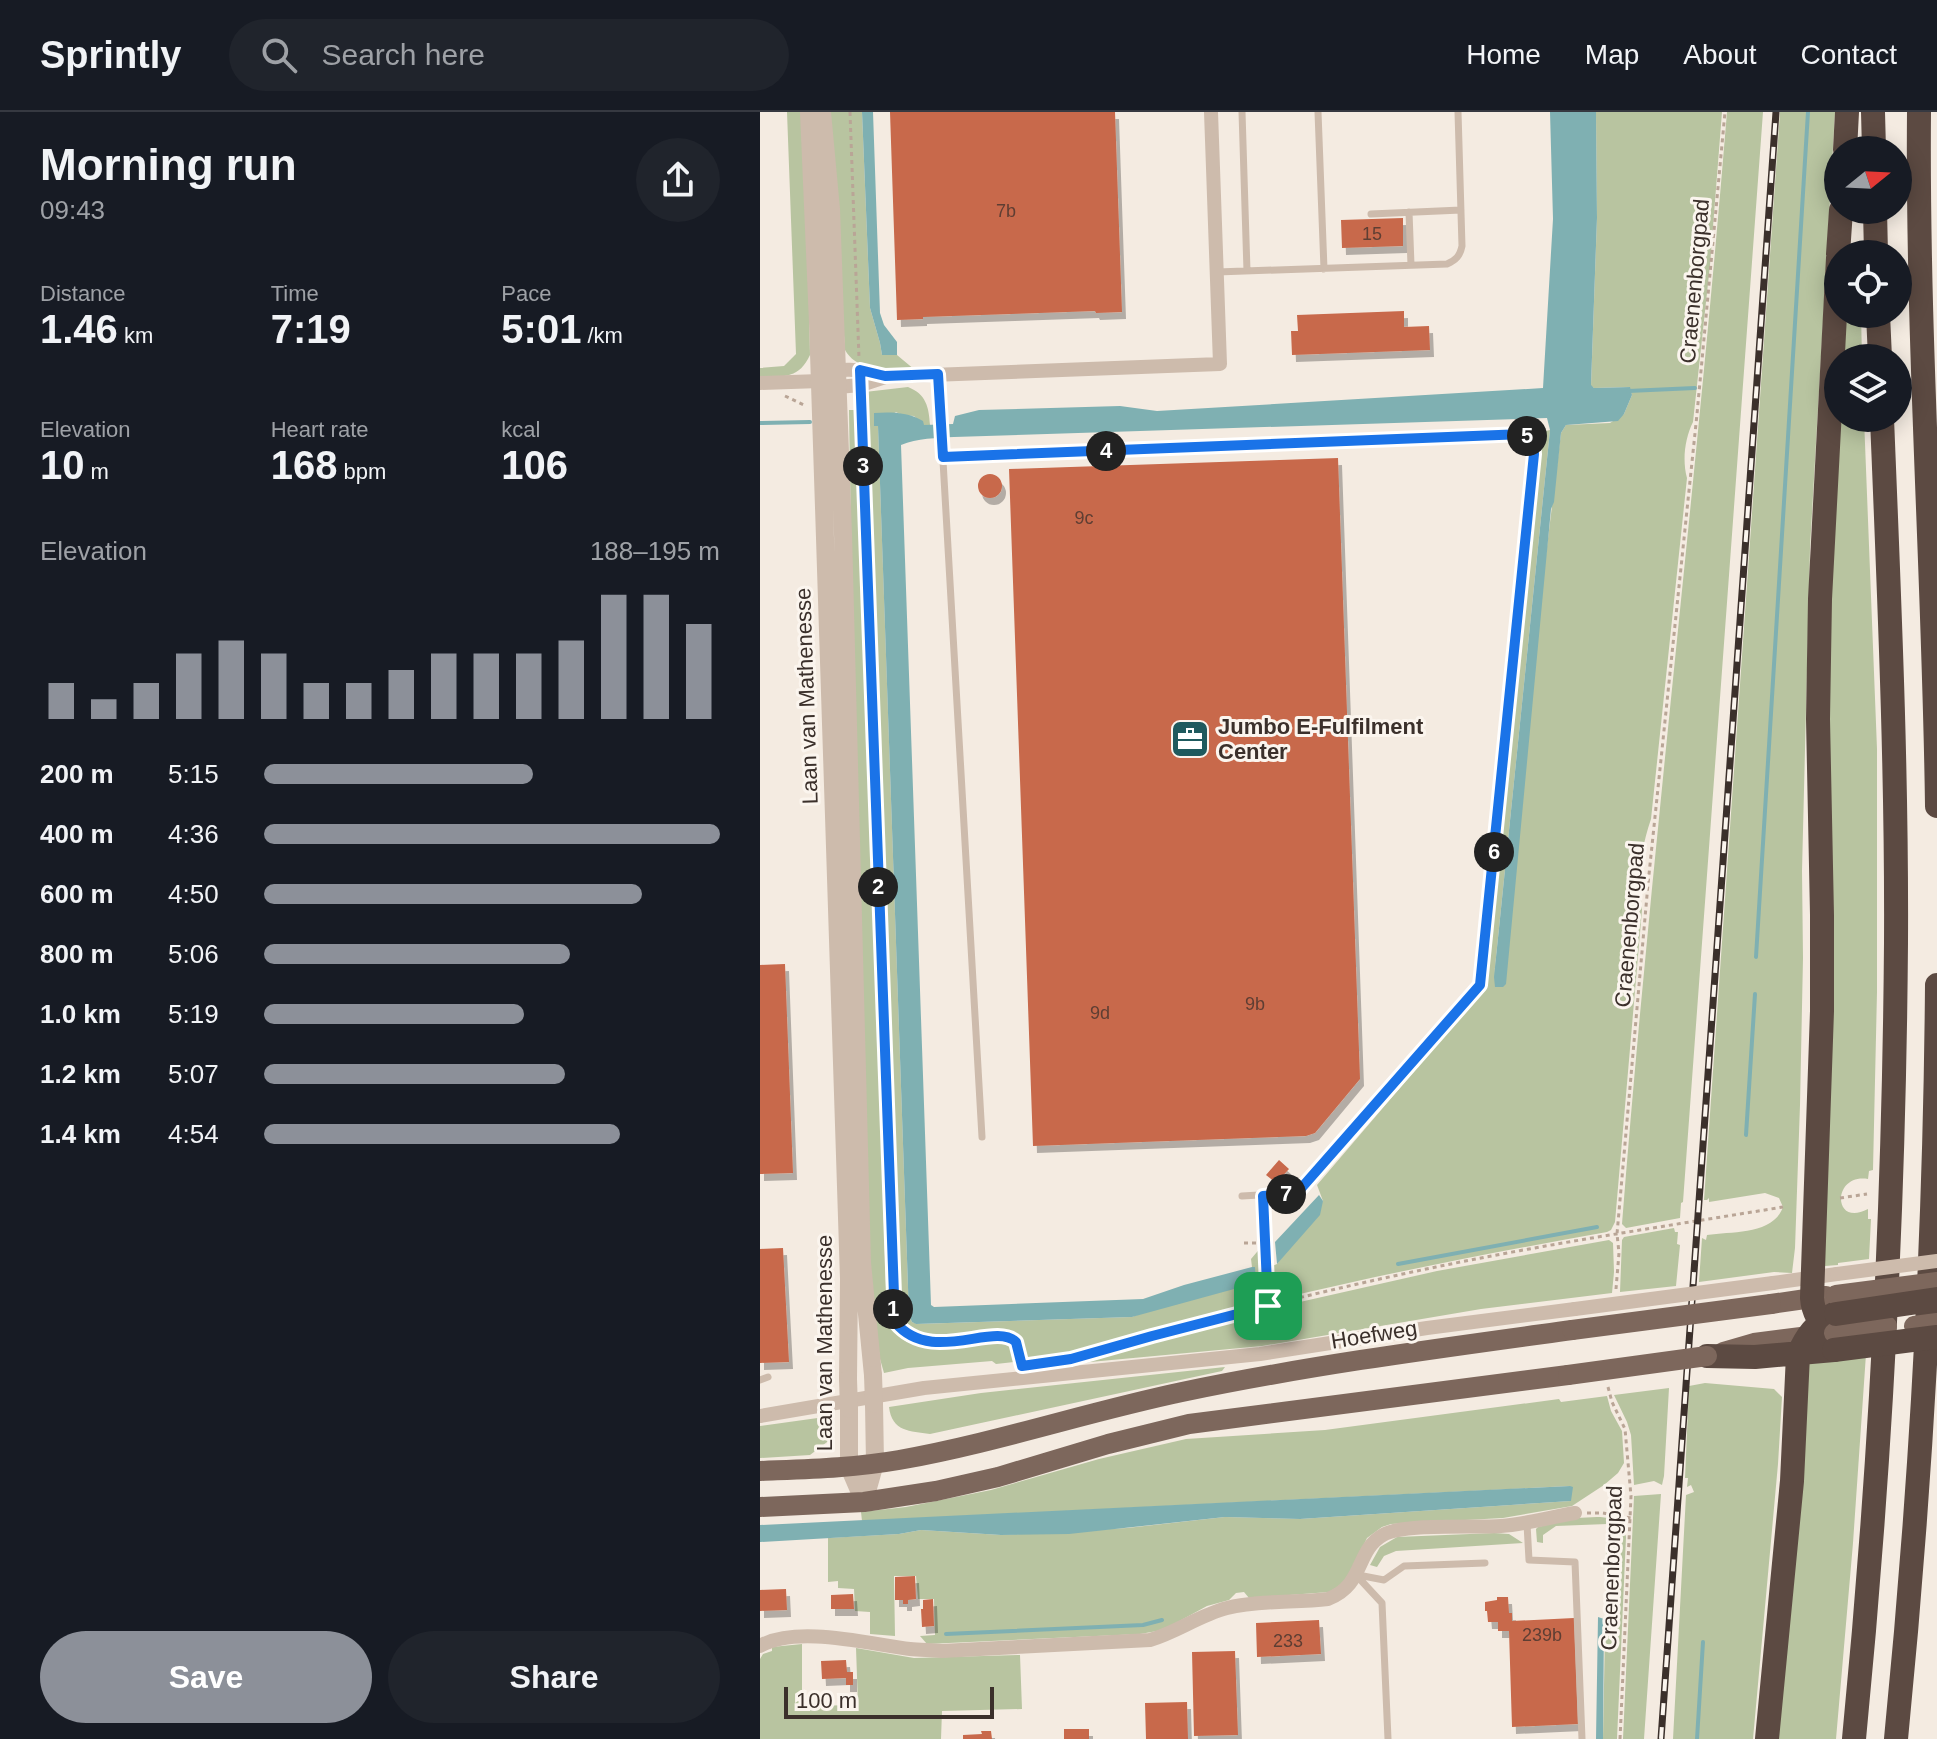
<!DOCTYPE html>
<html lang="en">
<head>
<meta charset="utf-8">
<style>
	:root { --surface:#171b24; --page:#20242c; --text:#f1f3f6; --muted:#9ea1a6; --line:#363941; --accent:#8c9099 }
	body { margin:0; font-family:Arial,sans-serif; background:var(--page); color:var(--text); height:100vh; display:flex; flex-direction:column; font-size:30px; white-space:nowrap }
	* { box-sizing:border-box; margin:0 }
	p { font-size:26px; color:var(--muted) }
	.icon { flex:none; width:44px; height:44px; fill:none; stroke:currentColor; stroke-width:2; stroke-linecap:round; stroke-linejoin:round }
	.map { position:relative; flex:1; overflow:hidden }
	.sheet { display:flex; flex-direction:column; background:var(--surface); width:760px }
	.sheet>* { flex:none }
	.needle { width:52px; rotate:72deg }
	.buttons { position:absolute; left:1064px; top:24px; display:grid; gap:16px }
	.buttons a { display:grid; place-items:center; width:88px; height:88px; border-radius:50%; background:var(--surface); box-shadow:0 4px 20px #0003; font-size:40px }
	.scale { position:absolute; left:24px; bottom:20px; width:210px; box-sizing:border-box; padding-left:8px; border:4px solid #3b302b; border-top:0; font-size:22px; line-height:28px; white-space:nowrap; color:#3b302b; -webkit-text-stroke:6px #fbf5ee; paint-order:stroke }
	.pin { position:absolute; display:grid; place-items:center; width:68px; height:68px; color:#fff; margin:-34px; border-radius:16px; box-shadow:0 4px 12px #0006 }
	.km { position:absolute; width:40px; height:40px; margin:-20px; border-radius:50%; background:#222; color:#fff; font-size:22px; line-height:40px; text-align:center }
	.round { display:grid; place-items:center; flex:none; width:84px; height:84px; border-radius:42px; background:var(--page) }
	.overview { display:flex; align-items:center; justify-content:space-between; height:136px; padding:0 40px }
	h1 { font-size:44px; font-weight:800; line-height:60px }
	.figures { display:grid; grid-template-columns:repeat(3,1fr); gap:12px; height:136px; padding:8px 40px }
	.figures div { display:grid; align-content:center }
	.figures b { font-size:40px; font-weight:800 }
	.figures small { font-size:22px; font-weight:400 }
	.figures p { font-size:22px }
	.chart { height:224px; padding:16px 40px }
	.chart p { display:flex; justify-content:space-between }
	.chart svg { width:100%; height:144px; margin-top:8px; stroke:var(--accent); stroke-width:6 }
	.button { display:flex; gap:16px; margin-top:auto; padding:16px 40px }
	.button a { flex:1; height:92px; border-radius:48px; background:var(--accent); color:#fff; font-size:32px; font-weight:800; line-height:92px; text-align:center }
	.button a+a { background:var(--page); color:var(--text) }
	ul { padding:0 40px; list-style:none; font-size:26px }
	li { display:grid; grid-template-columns:128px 96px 1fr; align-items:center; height:60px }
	li i { height:20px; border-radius:10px; background:var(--accent) }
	header { display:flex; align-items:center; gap:48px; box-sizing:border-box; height:112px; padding:0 40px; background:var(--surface); border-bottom:2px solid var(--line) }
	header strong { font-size:38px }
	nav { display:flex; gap:44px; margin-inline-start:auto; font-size:28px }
	.search { width:560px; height:72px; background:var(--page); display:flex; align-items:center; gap:20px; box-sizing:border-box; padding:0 28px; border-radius:44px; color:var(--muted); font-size:30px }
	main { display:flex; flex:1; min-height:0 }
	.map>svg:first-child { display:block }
	.green { fill:#b8c4a0 }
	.water { fill:#7fb0b2 }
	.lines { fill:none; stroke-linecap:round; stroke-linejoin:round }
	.stream { stroke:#7fb0b2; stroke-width:4 }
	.building { fill:#c8694b; filter:url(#shadow) }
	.path { stroke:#b9a596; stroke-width:3; stroke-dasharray:4 4; stroke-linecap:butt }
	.service { stroke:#cdbbac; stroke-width:7 }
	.minor { stroke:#cdbbac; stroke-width:14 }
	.tertiary { stroke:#cdbbac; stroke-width:18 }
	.primary { stroke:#7d675c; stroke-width:20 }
	.motorway { stroke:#5c4a42; stroke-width:24 }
	.rail-casing { stroke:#3b302b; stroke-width:7 }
	.rail { stroke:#fbf5ee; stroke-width:4; stroke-dasharray:12; stroke-linecap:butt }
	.minor-bridge { stroke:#cdbbac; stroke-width:14 }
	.tertiary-bridge { stroke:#cdbbac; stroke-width:18 }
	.primary-bridge { stroke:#7d675c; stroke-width:20 }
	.motorway-bridge { stroke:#5c4a42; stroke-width:24 }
	.route-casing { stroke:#fff; stroke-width:16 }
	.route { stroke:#1a73e8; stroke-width:10 }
	.labels { text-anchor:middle; stroke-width:6; stroke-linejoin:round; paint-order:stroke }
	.number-label { font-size:18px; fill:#5e3e33 }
	.street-label { font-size:22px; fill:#3b302b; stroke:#fbf5ee }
	.poi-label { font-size:22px; font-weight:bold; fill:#3b302b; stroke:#fbf5ee; text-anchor:start }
</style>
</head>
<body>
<header>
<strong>Sprintly</strong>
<div class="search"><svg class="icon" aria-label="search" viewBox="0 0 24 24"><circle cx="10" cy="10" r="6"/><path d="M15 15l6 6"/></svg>Search here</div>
<nav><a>Home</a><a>Map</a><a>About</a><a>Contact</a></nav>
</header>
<main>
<section class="sheet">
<div class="overview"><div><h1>Morning run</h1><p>09:43</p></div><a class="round"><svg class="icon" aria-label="share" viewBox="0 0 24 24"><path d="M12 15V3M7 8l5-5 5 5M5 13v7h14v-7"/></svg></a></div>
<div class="figures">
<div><p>Distance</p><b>1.46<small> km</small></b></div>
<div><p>Time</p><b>7:19</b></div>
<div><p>Pace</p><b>5:01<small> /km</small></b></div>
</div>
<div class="figures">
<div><p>Elevation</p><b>10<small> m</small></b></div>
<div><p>Heart rate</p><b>168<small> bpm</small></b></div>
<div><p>kcal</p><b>106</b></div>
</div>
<div class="chart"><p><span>Elevation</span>188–195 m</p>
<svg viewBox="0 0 160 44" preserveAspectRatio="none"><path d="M5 44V33M15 44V38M25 44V33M35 44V24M45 44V20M55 44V24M65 44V33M75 44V33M85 44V29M95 44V24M105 44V24M115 44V24M125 44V20M135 44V6M145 44V6M155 44V15"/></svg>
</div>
<ul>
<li><b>200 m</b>5:15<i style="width:59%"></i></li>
<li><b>400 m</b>4:36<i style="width:100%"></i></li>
<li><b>600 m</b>4:50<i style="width:83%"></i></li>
<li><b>800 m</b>5:06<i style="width:67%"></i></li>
<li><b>1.0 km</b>5:19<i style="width:57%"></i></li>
<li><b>1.2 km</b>5:07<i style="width:66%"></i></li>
<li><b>1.4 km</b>4:54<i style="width:78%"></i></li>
</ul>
<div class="button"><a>Save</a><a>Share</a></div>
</section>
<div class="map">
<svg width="1177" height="1627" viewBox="0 0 1177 1627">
	<defs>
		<filter id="shadow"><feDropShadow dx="4" dy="7" stdDeviation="0" flood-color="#0004"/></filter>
	</defs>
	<rect width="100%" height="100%" fill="#f4ebe1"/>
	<!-- green -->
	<path class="green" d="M27,0H45L50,243C39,267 24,264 0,266V256L24,254L36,242Z
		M69,0H102L110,196L120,231L122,243H137L155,258C131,258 98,261 85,238Z
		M836,0H962L950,153L933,310C925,326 922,348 927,366L891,707C880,740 878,763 882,798L855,1110L851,1118L847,1120C734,1140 622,1162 511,1189L510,1155L517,1152L563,1089L557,1073L727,874L781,335L777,321L790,318L734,865L801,321L806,313L850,311L864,302L872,283L869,275L834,276L831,274L837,106Z
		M967,0H1003L923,1090L921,1091L920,1106L866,1116L862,1112C891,741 937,371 967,0Z
		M1020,0H1075L1050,436L1042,759L1043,846L1040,993L1035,1136L1032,1161L1014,1160L939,1170L942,1126L946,1128L947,1123C973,1119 1013,1123 1023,1095L1019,1086L1005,1081L949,1090V1086L947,1088H944Z
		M1079,202H1101L1102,246H1078V306H1104L1117,637V880L1113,1058L1109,1059L1108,1067C1072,1061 1072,1116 1108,1097V1107H1111L1109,1147L1078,1151V1153L1065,1154V444Z
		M148,275C166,282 169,295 170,313H163L154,304L142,303L136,300L115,313H118L149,1204L152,1210L157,1212L372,1205L495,1155H492L491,1147L502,1134L504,1191L312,1243L266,1249C263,1237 262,1225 248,1220L170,1227L154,1222L138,1209L126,923L105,280Z
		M89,298H97L127,1205C132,1215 137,1225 148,1230C169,1241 220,1232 245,1230L251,1235L254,1250L236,1252L232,1249L148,1256L124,1261L120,1247L107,1150L99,933Z
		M914,1116L915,1120H918L917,1132L920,1133L916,1174L860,1180L862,1128L864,1125Z
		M849,1128L853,1131L854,1160L852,1181L721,1197L502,1234L298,1253L491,1201L677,1159Z
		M1106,1242L1093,1431L1076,1627H1015L1046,1248Z
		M465,1255L462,1259L170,1322C150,1319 132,1320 129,1295L221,1281Z
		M945,1271L1014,1277L1022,1285L1018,1352L993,1627H913L926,1383L934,1380L931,1373L927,1375L928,1366H925L929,1274Z
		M909,1276L904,1364L902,1373L894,1369L874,1373L871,1323L867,1310L854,1283Z
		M847,1284L851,1299L862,1319L864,1351L858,1361L844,1373L812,1394L743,1406L631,1412L622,1415L607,1426L586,1470L569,1480L489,1486L484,1480L476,1481L469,1488L447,1494L414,1512L397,1519L380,1522L167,1532L160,1524L175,1523L174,1487H158L156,1464H134L135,1524L110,1522V1500L95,1499L94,1477L78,1476V1469L68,1470V1426L139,1422L161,1418L241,1423L367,1416L465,1405L540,1407L811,1389L810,1374L102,1409L101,1400L146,1395L231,1378L339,1347L426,1327L565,1318L799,1287L801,1290Z
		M72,1304L71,1327L50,1343L0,1346V1314Z
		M901,1382L884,1627H863L874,1384Z
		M837,1405C851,1405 864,1410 866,1425L857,1627H843L847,1412L796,1414L783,1423V1431L777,1430L776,1417L778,1415L816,1406Z
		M734,1421L749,1422L763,1431L636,1439L624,1444L617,1455L610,1453L620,1435L637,1425Z
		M42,1532V1594L98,1593L96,1536L154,1546L260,1543L262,1597L182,1599L181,1627H0V1547L3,1542L12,1539V1535Z"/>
	<!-- water -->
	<path class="water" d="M102,0H113L120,201L124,213L137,230V243H122L120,231L110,196Z
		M790,0H836L837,106L831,273L834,276L870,275L872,283L864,302L858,309L806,313L801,321L794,390L791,397L746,872L743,875H735L734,865L790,318L787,306L194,325C177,326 157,326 141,333L171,1193L174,1195L383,1187L424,1173L492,1155H495L496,1171L372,1205L156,1212L152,1210L149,1204L118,314H114V301C131,300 148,300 163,309L164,313L193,312L195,304L219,298L360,294L397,299L783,276L793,107Z
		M559,1083L563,1089L560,1103L517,1152L515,1130Z
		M810,1374L813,1375L811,1389L540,1407L465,1405L309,1422L241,1423L161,1418L139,1422L0,1430V1413Z
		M838,1505L844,1507L843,1627H836Z"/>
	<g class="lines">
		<!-- stream -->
		<path class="stream" d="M868,279L935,276
			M0,311L50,310
			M996,845L1048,0
			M986,1023L995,882
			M638,1152L837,1115
			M186,1522L383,1513L402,1508
			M937,1627L943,1530"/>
	</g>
	<!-- building -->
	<path class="building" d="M130,0H355L362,200L336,201L335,199L163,205V207L137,208Z
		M643,106V134L582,136L581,108Z
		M644,199V215L669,214L670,238L532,243L531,219H538L537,203Z
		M578,346L600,967L555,1021L546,1024L273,1034L249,357Z
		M218 374a12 12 0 1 1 24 0a12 12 0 1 1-24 0Z
		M25,852L33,1061L0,1062V853Z
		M519,1048L529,1057L516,1071L506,1063Z
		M23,1136L29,1250L0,1251V1137Z
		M155,1464L156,1487L148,1488V1492H143V1488H135V1465Z
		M26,1477L27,1498L0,1499V1478Z
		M93,1482L94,1497H71V1483Z
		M737,1485H748L749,1501H752V1509L814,1506L818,1612L752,1615L749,1519H738V1510H728L727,1499H725V1490L737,1488Z
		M173,1487L174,1514L162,1515L161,1497H163V1488Z
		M559,1508L561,1542L497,1545L496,1511Z
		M475,1539L478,1623L434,1624L432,1540Z
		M86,1548L87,1560H93V1573H86V1566L62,1567L61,1549Z
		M427,1590L428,1627H386L385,1591Z
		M304,1617H329V1627H304Z
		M221,1619H231L232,1627H203V1623L222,1622Z"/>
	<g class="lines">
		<!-- path -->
		<path class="path" d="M90,0L99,246
			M25,284L44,293
			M101,286L133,1205C146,1244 216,1227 247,1224C259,1228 260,1242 262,1254
			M1080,1086L1107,1082
			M503,1094L508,1194
			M484,1131H505
			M856,1177L859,1141L857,1122L888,772L937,302L965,0
			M316,1246C434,1211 555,1180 676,1155C791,1131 907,1114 1023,1095
			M848,1275L852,1290L865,1317L871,1384L860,1627
			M827,1401H843L871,1406"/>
		<!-- service -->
		<path class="service" d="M482,0L487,159
			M558,0L564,157
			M649,100L651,153
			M611,102L701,98
			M457,160L687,152C696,148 700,144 702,134L698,0
			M178,262L222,1025
			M183,345L764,322L773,329L774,342L720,873L537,1081L482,1084
			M0,1268L8,1265
			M767,1412L769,1448L815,1450L822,1627
			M596,1463L622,1491L628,1627
			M598,1463L624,1468L644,1454L725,1451"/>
		<!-- minor -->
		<path class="minor" d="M71,262C87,252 107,262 124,264C131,265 138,264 145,264L460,252L451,0
			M0,271L60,269L77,275L101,273L125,265
			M1013,1171L1077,1162
			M0,1304L164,1276L500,1242L667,1216L815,1197
			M0,1534C37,1513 109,1532 150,1537C160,1538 171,1538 182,1539L390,1528C417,1520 440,1503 467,1496C499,1488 535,1491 568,1487C605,1473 595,1439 623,1423C644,1411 714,1416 741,1414C766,1412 791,1405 815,1401"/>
		<!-- tertiary -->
		<path class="tertiary" d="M49,0L58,210L89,1167L88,1267
			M62,0L71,97L83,422L102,1151L113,1263
			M89,1297V1355L104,1390
			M104,1390L115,1351L114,1292"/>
		<!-- primary -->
		<path class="primary" d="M1011,1192L1066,1184
			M963,1240L994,1231L1057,1223
			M0,1359C47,1357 93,1356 139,1348C235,1331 327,1300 422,1280C551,1253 681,1236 812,1218
			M0,1395L104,1390L176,1379L238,1365L348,1332L429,1312L808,1263"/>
		<!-- motorway -->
		<path class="motorway" d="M1113,0L1114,38
			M1159,0C1157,231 1174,463 1177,694
			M1085,38L1087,0
			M1115,98L1116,142
			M1078,142L1081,98
			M1118,202L1120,246
			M1070,1221C1060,1211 1053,1201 1052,1186L1062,899V803L1058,607L1060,487L1078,146
			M947,1244L995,1245L1074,1238
			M1007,1627L1032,1369L1038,1243C1046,1224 1056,1211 1074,1202
			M1094,1627C1120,1363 1134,1097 1136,831C1137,656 1129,481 1122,306
			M1136,1627C1161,1376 1175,1124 1177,873"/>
		<defs>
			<path id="rail" d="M901,1627L1016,0"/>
		</defs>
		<!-- rail casing -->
		<use href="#rail" class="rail-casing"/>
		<!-- rail -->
		<use href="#rail" class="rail"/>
		<!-- minor-bridge -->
		<path class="minor-bridge" d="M1077,1162L1177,1149
			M815,1197L1013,1171"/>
		<!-- tertiary-bridge -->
		<path class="tertiary-bridge" d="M113,1263L114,1292
			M88,1267L89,1297"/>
		<!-- primary-bridge -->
		<path class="primary-bridge" d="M1076,1183L1177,1170
			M1154,1214L1177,1211
			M812,1218L1011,1192
			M1074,1221L1127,1214
			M808,1263L947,1244"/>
		<!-- motorway-bridge -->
		<path class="motorway-bridge" d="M1076,1202L1177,1187
			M1074,1238L1177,1225"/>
	</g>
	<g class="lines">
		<defs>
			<path id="route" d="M100,258L125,264L178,262L183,345L764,322L773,329L774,342L720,873L537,1081L503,1084L508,1194L392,1224L311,1247L262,1254L256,1230C234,1209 171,1254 135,1210Z"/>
		</defs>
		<!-- route casing -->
		<use href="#route" class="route-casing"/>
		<!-- route -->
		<use href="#route" class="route"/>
	</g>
	<!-- icons -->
	<defs>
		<symbol id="office-square" viewBox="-11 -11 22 22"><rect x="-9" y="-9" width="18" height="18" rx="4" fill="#1f5a5e" stroke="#fbf5ee"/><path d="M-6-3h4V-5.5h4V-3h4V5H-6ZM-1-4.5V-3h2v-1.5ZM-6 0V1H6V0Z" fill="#fff"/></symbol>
	</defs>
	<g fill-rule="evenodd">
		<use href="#office-square" x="408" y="605" width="44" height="44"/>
	</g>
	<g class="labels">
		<!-- number labels -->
		<g class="number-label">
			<text x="246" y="105">7b</text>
			<text x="612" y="128">15</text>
			<text x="324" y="412">9c</text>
			<text x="495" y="898">9b</text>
			<text x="340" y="907">9d</text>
			<text x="782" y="1529">239b</text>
			<text x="528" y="1535">233</text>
		</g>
		<!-- street labels -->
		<g class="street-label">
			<text transform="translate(934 169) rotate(-85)" y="8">Craenenborgpad</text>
			<text transform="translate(46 584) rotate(-92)" y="8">Laan van Mathenesse</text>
			<text transform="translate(869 813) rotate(-85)" y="8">Craenenborgpad</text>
			<text transform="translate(614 1222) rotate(-9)" y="8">Hoefweg</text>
			<text transform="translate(64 1231) rotate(-90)" y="8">Laan van Mathenesse</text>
			<text transform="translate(851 1456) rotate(-88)" y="8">Craenenborgpad</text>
		</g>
		<!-- poi labels -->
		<g class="poi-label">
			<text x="458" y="622">Jumbo E-Fulfilment<tspan x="458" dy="25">Center</tspan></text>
		</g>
	</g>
</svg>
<div class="buttons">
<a><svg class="needle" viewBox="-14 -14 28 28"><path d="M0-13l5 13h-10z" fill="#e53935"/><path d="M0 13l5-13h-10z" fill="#9ea1a6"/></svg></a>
<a><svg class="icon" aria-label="locate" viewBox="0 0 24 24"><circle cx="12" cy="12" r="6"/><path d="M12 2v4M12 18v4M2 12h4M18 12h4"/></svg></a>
<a><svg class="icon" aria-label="layers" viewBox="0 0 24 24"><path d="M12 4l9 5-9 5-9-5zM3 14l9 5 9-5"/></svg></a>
</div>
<div class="scale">100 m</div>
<div class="pin" style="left:508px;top:1194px;background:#1e9e55"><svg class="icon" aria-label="arrive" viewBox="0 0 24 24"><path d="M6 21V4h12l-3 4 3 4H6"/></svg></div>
<b class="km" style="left:133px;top:1197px">1</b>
<b class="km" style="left:118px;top:775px">2</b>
<b class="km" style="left:103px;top:354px">3</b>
<b class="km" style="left:346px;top:339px">4</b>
<b class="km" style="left:767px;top:324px">5</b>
<b class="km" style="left:734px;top:740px">6</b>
<b class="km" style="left:526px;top:1082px">7</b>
</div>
</main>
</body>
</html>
